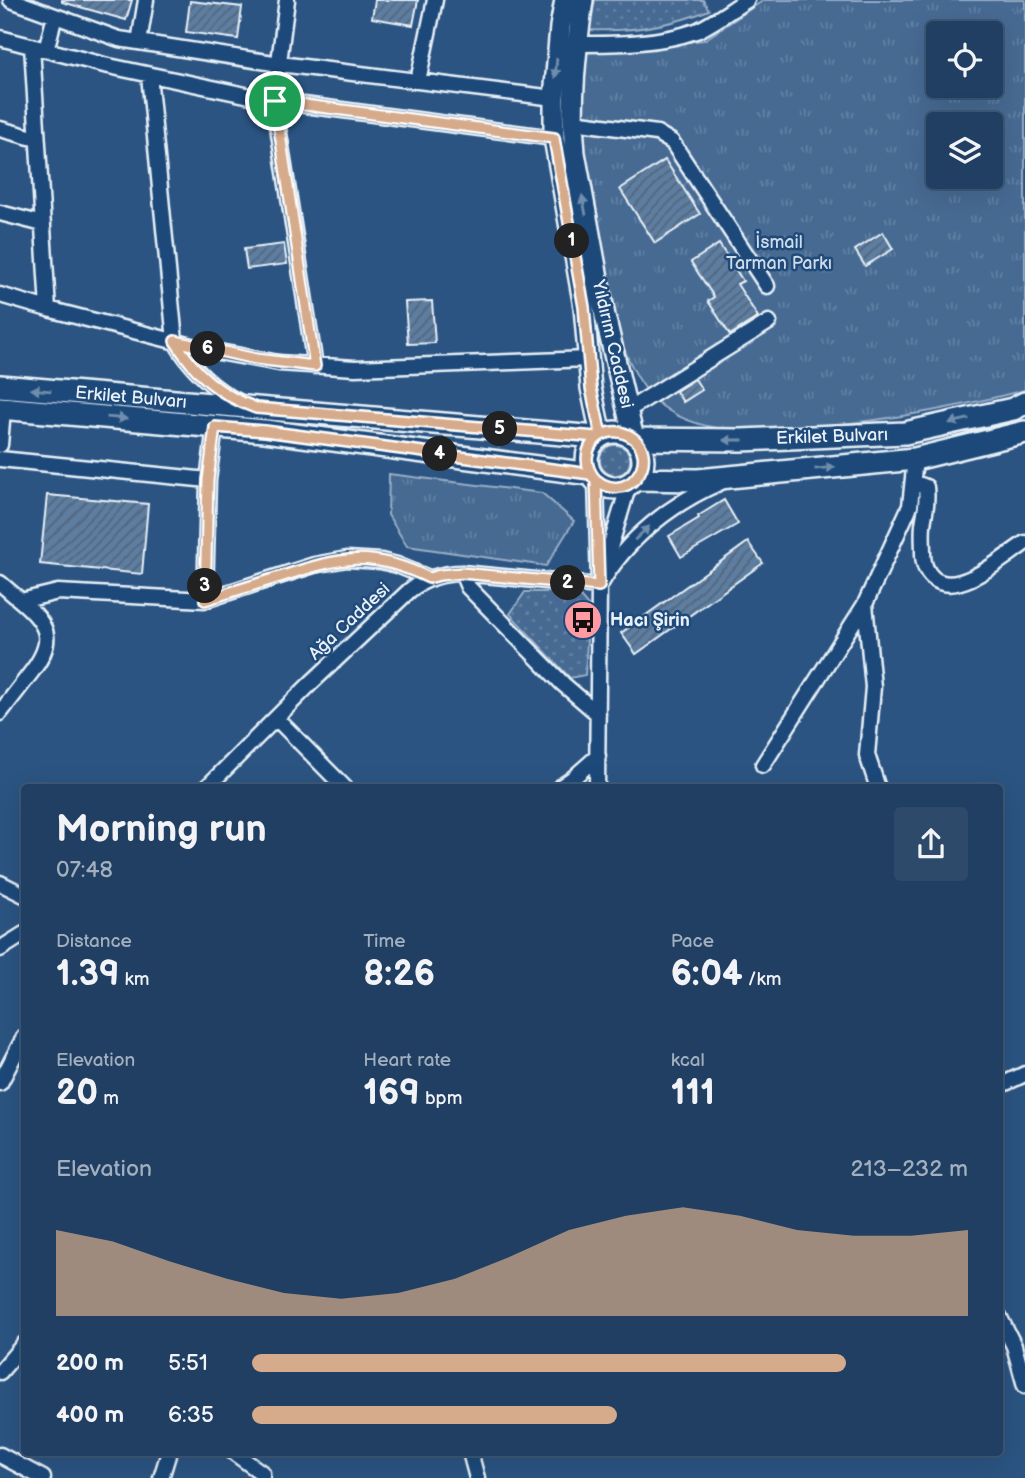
<!DOCTYPE html>
<html lang="en">
<head>
<meta charset="utf-8">
<style>
	:root { --surface:#203f62; --page:#2d4a6b; --text:#f1f3f6; --muted:#a2afbe; --line:#3d5877; --accent:#d6ab8b }
	body { margin:0; font-family:"Balsamiq Sans",sans-serif; background:var(--page); color:var(--text); height:100vh; display:flex; flex-direction:column; font-size:26px; white-space:nowrap }
	* { box-sizing:border-box; margin:0 }
	p { font-size:23px; color:var(--muted) }
	.icon { flex:none; width:38px; height:38px; fill:none; stroke:currentColor; stroke-width:2; stroke-linecap:round; stroke-linejoin:round }
	.map { position:relative; flex:1; overflow:hidden }
	.sheet { position:absolute; left:21px; top:784px; width:982px; height:672px; display:flex; flex-direction:column; background:var(--surface); border-radius:7px; box-shadow:0 7px 28px #0002,0 0 0 2px var(--line) }
	.sheet>* { flex:none }
	.controls { position:absolute; left:926px; top:21px; display:grid; gap:14px }
	.controls a { display:grid; place-items:center; width:77px; height:77px; border-radius:7px; background:var(--surface); box-shadow:0 7px 28px #0002,0 0 0 2px var(--line); font-size:35px }
	.pin { position:absolute; display:grid; place-items:center; width:60px; height:60px; color:#fff; margin:-30px; border:4px solid #fff; border-radius:50%; box-shadow:0 2px 7px #0007 }
	.km { position:absolute; width:35px; height:35px; margin:-18px; border-radius:50%; background:#222; color:#fff; font-size:19px; line-height:35px; text-align:center }
	.round { display:grid; place-items:center; flex:none; width:74px; height:74px; border-radius:7px; background:var(--page) }
	.summary { display:flex; align-items:center; justify-content:space-between; height:119px; padding:0 35px }
	h1 { font-size:38px; font-weight:800; line-height:52px }
	.stats { display:grid; grid-template-columns:repeat(3,1fr); gap:10px; height:119px; padding:7px 35px }
	.stats div { display:grid; align-content:center }
	.stats b { font-size:35px; font-weight:800 }
	.stats small { font-size:19px; font-weight:400 }
	.stats p { font-size:19px }
	.chart { height:196px; padding:14px 35px }
	.chart p { display:flex; justify-content:space-between }
	.chart svg { width:100%; height:126px; margin-top:7px; fill:var(--accent); opacity:.7 }
	ul { padding:0 35px; list-style:none; font-size:23px }
	li { display:grid; grid-template-columns:112px 84px 1fr; align-items:center; height:52px }
	li i { height:18px; border-radius:9px; background:var(--accent) }
	.map>svg:first-child { display:block }
	.grass { fill:url(#grass-dots); stroke:#98aec6; stroke-width:2 }
	.park { fill:url(#park-tufts); stroke:#98aec6; stroke-width:2; fill-rule:evenodd }
	.building { fill:url(#building-hatch); stroke:#e8f1f8; stroke-width:2 }
	.lines { fill:none; stroke-linecap:round; stroke-linejoin:round }
	.street-casing { stroke:#e8f1f8; stroke-width:19 }
	.secondary-casing { stroke:#e8f1f8; stroke-width:24 }
	.primary-casing { stroke:#e8f1f8; stroke-width:26 }
	.street { stroke:#1f4a7a; stroke-width:14 }
	.secondary { stroke:#1f4a7a; stroke-width:19 }
	.primary { stroke:#1f4a7a; stroke-width:21 }
	.oneway { fill:#6f8dac }
	.route-casing { stroke:#fff; stroke-width:14 }
	.route { stroke:#d6ab8b; stroke-width:9 }
	.labels { text-anchor:middle; stroke-width:5; stroke-linejoin:round; paint-order:stroke }
	.park-label { font-size:18px; fill:#d0dde9; stroke:#1f4a7a }
	.street-label { font-size:18px; fill:#e8f1f8; stroke:#1f4a7a }
	.poi-label { font-size:18px; font-weight:bold; fill:#e8f1f8; stroke:#1f4a7a; text-anchor:start }
</style>
</head>
<body>
<div class="map">
<svg width="1025" height="1478" viewBox="0 0 1025 1478">
	<defs>
		<pattern id="grass-dots" width="8" height="8" patternUnits="userSpaceOnUse" patternTransform="scale(1.75)"><rect width="8" height="8" fill="#476b93"/><path d="M2 2h.1M6 6h.1" fill="none" stroke="#6281a3" stroke-width="1.8" stroke-linecap="round"/></pattern>
		<pattern id="park-tufts" width="24" height="20" patternUnits="userSpaceOnUse" patternTransform="scale(1.75)"><rect width="24" height="20" fill="#476b93"/><path d="M3 7l-1-3M5 7V3M7 7l1-3M15 17l-1-3M17 17v-4M19 17l1-3" fill="none" stroke="#6281a3"/></pattern>
		<pattern id="building-hatch" width="6" height="6" patternUnits="userSpaceOnUse" patternTransform="scale(1.75)"><rect width="6" height="6" fill="#5d7da1"/><path d="M-1 1l2-2M0 6l6-6M5 7l2-2" fill="none" stroke="#53657a"/></pattern>
	</defs>
	<rect width="100%" height="100%" fill="#2b5482"/>
	<filter id="ink" filterUnits="userSpaceOnUse"><feTurbulence type="fractalNoise" baseFrequency=".0143" numOctaves="2"/><feDisplacementMap in="SourceGraphic" scale="14" xChannelSelector="R" yChannelSelector="G"/><feConvolveMatrix kernelMatrix="1 2 1 2 8 2 1 2 1" color-interpolation-filters="sRGB"/></filter>
	<g filter="url(#ink)">
		<!-- grass -->
		<path class="grass" d="M595,0H703L709,10C670,26 632,32 589,30Z
			M600 460a15 15 0 1 1 30 0a15 15 0 1 1-30 0Z
			M525,592H576L589,607L585,675L570,678L510,614Z"/>
		<!-- park -->
		<path class="park" d="M764,0H1025V390C948,410 870,424 790,428C773,429 754,431 737,430C712,429 683,422 662,406C616,369 608,285 598,230C593,205 586,178 584,152C581,119 581,85 580,51L704,40ZM938,33H990V86H938ZM938,124H990V177H938Z
			M389,474L542,493L574,521L546,566L407,546L388,515Z"/>
		<!-- building -->
		<path class="building" d="M62,0H132L126,20L62,2Z
			M375,0H418L413,25L372,18Z
			M190,1L242,7L238,39L186,32Z
			M665,160L700,214L655,243L620,189Z
			M883,232L893,249L865,266L855,250Z
			M284,244L287,264L247,269L244,249Z
			M719,244L743,281L737,284L758,317L730,335L708,301L714,297L691,262Z
			M432,301L435,343L408,344L405,302Z
			M695,379L702,390L683,402L676,391Z
			M47,495L148,504L142,574L40,564Z
			M724,500L738,524L681,557L669,536L699,518L698,516Z
			M748,542L763,563L636,654L621,633Z"/>
		<g class="lines">
			<defs>
				<path id="street" d="M11,0L119,39L280,64L554,98
					M287,0L274,101L315,366
					M0,38L104,65L274,101L554,138
					M139,42L146,0
					M577,44C616,44 659,44 696,31C711,25 732,9 747,0
					M32,46L48,309
					M46,50L55,16
					M149,75L175,341C191,368 212,389 241,403
					M418,81L435,0
					M573,122L657,133L672,142L767,286
					M0,129L37,139
					M0,213L43,224
					M0,295L48,309L208,350L279,363L355,368L588,359
					M628,410L769,322
					M0,445L3,409
					M0,459L208,480
					M596,480L599,586L597,788
					M913,482L926,487C928,505 925,509 923,525C922,534 923,544 923,553C923,562 926,572 933,578C957,599 1005,556 1025,543
					M603,571L629,484
					M462,573L468,587L563,684L598,714
					M0,583L21,601L58,592L205,600L208,480L215,427
					M600,585C626,539 672,503 721,482
					M205,600L314,565L347,559L381,561L397,565L429,578
					M865,604L910,506L915,459
					M0,713C10,700 20,687 30,674C54,643 52,627 21,601
					M276,718L345,788
					M763,765L865,604L873,687L867,755L878,788
					M206,788L311,683L410,590C426,578 442,573 462,573L599,586
					M559,788L572,779L598,756
					M0,883L24,895
					M0,949L24,934
					M0,1083L24,1037
					M999,1086L1025,1074
					M999,1316L1014,1346L1025,1386
					M0,1372L24,1344
					M233,1452L262,1473V1478
					M470,1452L477,1478
					M0,1455L43,1478
					M161,1478L169,1452"/>
				<path id="secondary" d="M565,0L560,27L554,98V138L584,307L591,388L601,435
					M583,0C576,51 570,102 575,153L605,316L634,439"/>
				<path id="primary" d="M0,386L597,437
					M0,408L265,431L590,474
					M587 460a28 28 0 1 1 56 0a28 28 0 1 1-56 0Z
					M634,439L741,440L905,433L1013,409L1025,403
					M635,479L698,480L915,459L1025,432"/>
			</defs>
			<!-- street casing -->
			<use href="#street" class="street-casing"/>
			<!-- secondary casing -->
			<use href="#secondary" class="secondary-casing"/>
			<!-- primary casing -->
			<use href="#primary" class="primary-casing"/>
			<!-- street -->
			<use href="#street" class="street"/>
			<!-- secondary -->
			<use href="#secondary" class="secondary"/>
			<!-- primary -->
			<use href="#primary" class="primary"/>
		</g>
		<!-- one-way arrows -->
		<defs><path id="oneway-solid" d="M-6-.8H1V-3.2L6.5 0L1 3.2V.8H-6Z" transform="scale(1.75)"/></defs>
		<g class="oneway">
			<use href="#oneway-solid" transform="translate(556 68) rotate(95)"/>
			<use href="#oneway-solid" transform="translate(584 205) rotate(-101)"/>
			<use href="#oneway-solid" transform="translate(41 390) rotate(-175)"/>
			<use href="#oneway-solid" transform="translate(117 418) rotate(5)"/>
			<use href="#oneway-solid" transform="translate(959 421) rotate(167)"/>
			<use href="#oneway-solid" transform="translate(733 440) rotate(180)"/>
			<use href="#oneway-solid" transform="translate(825 468) rotate(-6)"/>
			<use href="#oneway-solid" transform="translate(642 533) rotate(-43)"/>
		</g>
	</g>
	<g class="lines" filter="url(#ink)">
		<defs>
			<path id="route" d="M275,101L554,138L584,307L591,388L601,435C584,446 583,466 596,480L599,586L462,573L440,575L429,578C371,550 341,557 283,576C257,584 231,592 205,600L208,480L215,427L265,431L590,474C626,514 666,454 628,435C617,429 607,432 597,437L256,408C220,395 195,374 175,341L256,359L315,366L275,101"/>
		</defs>
		<!-- route casing -->
		<use href="#route" class="route-casing"/>
		<!-- route -->
		<use href="#route" class="route"/>
	</g>
	<!-- icons -->
	<defs>
		<symbol id="bus-disc" viewBox="-11 -11 22 22"><circle r="9.5" fill="#ff9aa2" stroke="#1f4a7a"/><path d="M-5-6H5V4H4V6H2V4H-2V6H-4V4H-5ZM-3.5-4V0h7V-4ZM-3.5 1.2v1.5H-2V1.2ZM2 1.2v1.5H3.5V1.2Z" fill="#111"/></symbol>
	</defs>
	<g fill-rule="evenodd">
		<use href="#bus-disc" x="561" y="598" width="44" height="44"/>
	</g>
	<g class="labels">
		<!-- park labels -->
		<g class="park-label">
			<text x="779" y="248">İsmail<tspan x="779" dy="21">Tarman Parkı</tspan></text>
		</g>
		<!-- street labels -->
		<g class="street-label">
			<text transform="translate(613 344) rotate(77)" y="6">Yıldırım Caddesi</text>
			<text transform="translate(131 397) rotate(5)" y="6">Erkilet Bulvarı</text>
			<text transform="translate(832 436) rotate(-2)" y="6">Erkilet Bulvarı</text>
			<text transform="translate(349 621) rotate(-43)" y="6">Ağa Caddesi</text>
		</g>
		<!-- poi labels -->
		<g class="poi-label">
			<text x="610" y="626">Hacı Şirin</text>
		</g>
	</g>
</svg>
<div class="controls">
<a><svg class="icon" aria-label="locate" viewBox="0 0 24 24"><circle cx="12" cy="12" r="6"/><path d="M12 2v4M12 18v4M2 12h4M18 12h4"/></svg></a>
<a><svg class="icon" aria-label="layers" viewBox="0 0 24 24"><path d="M12 4l9 5-9 5-9-5zM3 14l9 5 9-5"/></svg></a>
</div>
<div class="pin" style="left:275px;top:101px;background:#1e9e55"><svg class="icon" aria-label="arrive" viewBox="0 0 24 24"><path d="M6 21V4h12l-3 4 3 4H6"/></svg></div>
<b class="km" style="left:572px;top:241px">1</b>
<b class="km" style="left:568px;top:583px">2</b>
<b class="km" style="left:205px;top:586px">3</b>
<b class="km" style="left:440px;top:454px">4</b>
<b class="km" style="left:500px;top:429px">5</b>
<b class="km" style="left:208px;top:349px">6</b>
<section class="sheet">
<div class="summary"><div><h1>Morning run</h1><p>07:48</p></div><a class="round"><svg class="icon" aria-label="share" viewBox="0 0 24 24"><path d="M12 15V3M7 8l5-5 5 5M5 13v7h14v-7"/></svg></a></div>
<div class="stats">
<div><p>Distance</p><b>1.39<small> km</small></b></div>
<div><p>Time</p><b>8:26</b></div>
<div><p>Pace</p><b>6:04<small> /km</small></b></div>
</div>
<div class="stats">
<div><p>Elevation</p><b>20<small> m</small></b></div>
<div><p>Heart rate</p><b>169<small> bpm</small></b></div>
<div><p>kcal</p><b>111</b></div>
</div>
<div class="chart"><p><span>Elevation</span>213–232 m</p>
<svg viewBox="0 0 160 44" preserveAspectRatio="none"><path d="M0 44V14L10 18L20 25L30 31L40 36L50 38L60 36L70 31L80 23L90 14L100 9L110 6L120 9L130 14L140 16L150 16L160 14V44z"/></svg>
</div>
<ul>
<li><b>200 m</b>5:51<i style="width:83%"></i></li>
<li><b>400 m</b>6:35<i style="width:51%"></i></li>
</ul>
</section>
</div>
</body>
</html>
